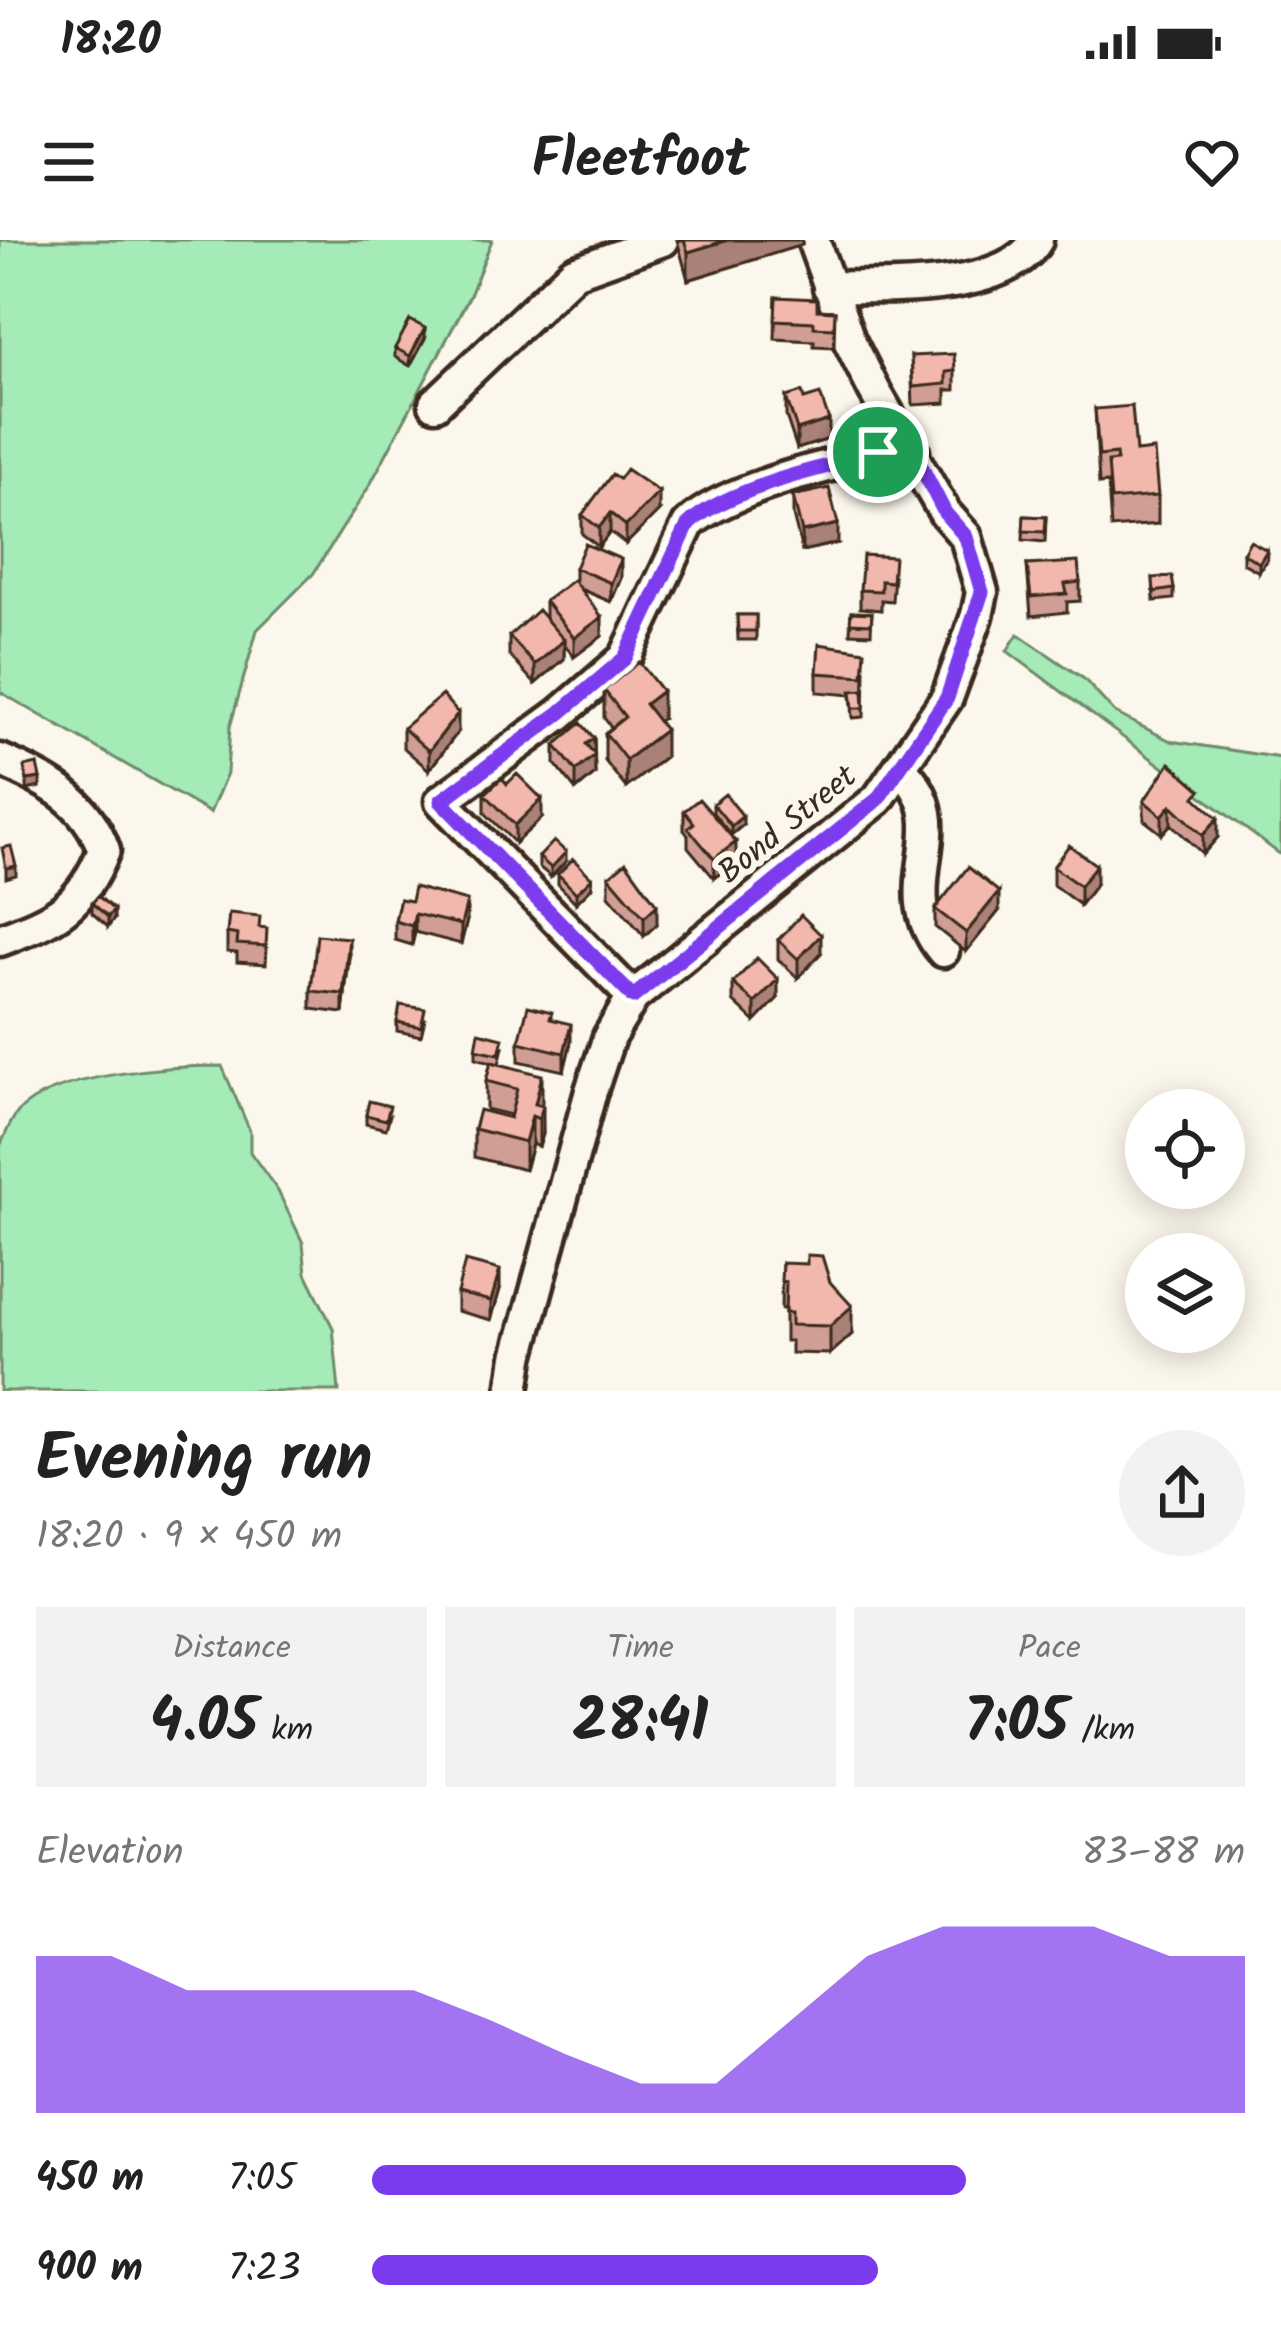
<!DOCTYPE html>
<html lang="en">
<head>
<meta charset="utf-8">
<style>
	:root { --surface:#fff; --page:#f2f2f2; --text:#222; --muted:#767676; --accent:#7c3aed }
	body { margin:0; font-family:Kalam,sans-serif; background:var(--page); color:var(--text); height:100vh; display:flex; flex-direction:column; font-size:45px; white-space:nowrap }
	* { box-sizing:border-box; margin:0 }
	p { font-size:39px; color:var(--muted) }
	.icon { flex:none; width:66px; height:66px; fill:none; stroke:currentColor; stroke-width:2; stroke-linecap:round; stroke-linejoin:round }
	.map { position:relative; height:1151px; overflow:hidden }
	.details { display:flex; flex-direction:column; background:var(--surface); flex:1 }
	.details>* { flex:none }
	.buttons { position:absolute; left:1125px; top:849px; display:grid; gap:24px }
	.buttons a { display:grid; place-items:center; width:120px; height:120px; border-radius:50%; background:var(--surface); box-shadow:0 6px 30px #0003; font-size:60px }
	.pin { position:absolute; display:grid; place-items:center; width:102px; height:102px; color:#fff; margin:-51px; border:6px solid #fff; border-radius:50%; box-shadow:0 3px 12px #0007 }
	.round { display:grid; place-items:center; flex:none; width:126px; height:126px; border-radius:63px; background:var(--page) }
	.summary { display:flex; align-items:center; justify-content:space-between; height:204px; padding:0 36px }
	h1 { font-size:66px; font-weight:600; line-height:90px }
	.figures { display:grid; grid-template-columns:repeat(3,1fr); gap:18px; height:204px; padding:12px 36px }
	.figures div { display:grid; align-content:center; border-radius:0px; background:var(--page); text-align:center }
	.figures b { font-size:60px; font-weight:600 }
	.figures small { font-size:33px; font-weight:400 }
	.figures p { font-size:33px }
	.chart { height:336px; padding:24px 36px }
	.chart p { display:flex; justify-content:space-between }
	.chart svg { width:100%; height:216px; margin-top:12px; fill:var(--accent); opacity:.7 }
	ul { padding:0 36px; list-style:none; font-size:39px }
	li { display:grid; grid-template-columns:192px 144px 1fr; align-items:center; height:90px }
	li i { height:30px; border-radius:15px; background:var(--accent) }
	.status { display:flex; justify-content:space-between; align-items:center; height:84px; padding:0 60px; background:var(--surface); direction:ltr }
	.status svg { height:33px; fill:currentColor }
	header { display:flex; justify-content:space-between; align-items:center; height:156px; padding:0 36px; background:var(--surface); font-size:54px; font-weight:600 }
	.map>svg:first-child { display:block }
	.green { fill:#a5ebb8; stroke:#708a6b; stroke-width:3 }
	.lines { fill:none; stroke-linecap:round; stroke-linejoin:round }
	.minor-casing { stroke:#3b2a1e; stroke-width:39 }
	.minor { stroke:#fbf7ec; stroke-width:30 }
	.wall { fill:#d19e95; stroke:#3b2a1e; stroke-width:3 }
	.shaded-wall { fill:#aa8179; stroke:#3b2a1e; stroke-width:3 }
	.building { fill:#f3b8ad; stroke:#3b2a1e; stroke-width:3 }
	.route-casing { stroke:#fff; stroke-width:24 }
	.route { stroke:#7c3aed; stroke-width:15 }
	.labels { text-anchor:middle; stroke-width:12; stroke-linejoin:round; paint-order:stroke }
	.street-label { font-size:33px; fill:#3b2a1e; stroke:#fbf7ec }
</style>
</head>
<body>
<div class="status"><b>18:20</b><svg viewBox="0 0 49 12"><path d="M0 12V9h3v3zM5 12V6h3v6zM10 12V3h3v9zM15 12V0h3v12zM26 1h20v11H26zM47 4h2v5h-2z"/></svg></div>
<header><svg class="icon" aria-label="menu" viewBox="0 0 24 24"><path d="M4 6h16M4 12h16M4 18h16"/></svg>Fleetfoot<svg class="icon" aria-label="heart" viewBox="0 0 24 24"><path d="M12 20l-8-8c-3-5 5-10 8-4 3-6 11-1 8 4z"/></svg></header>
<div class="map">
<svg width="1281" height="1151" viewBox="0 0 1281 1151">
	<rect width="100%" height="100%" fill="#fbf7ec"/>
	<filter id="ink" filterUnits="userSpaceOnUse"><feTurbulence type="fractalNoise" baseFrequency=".00833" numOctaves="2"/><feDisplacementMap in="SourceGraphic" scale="24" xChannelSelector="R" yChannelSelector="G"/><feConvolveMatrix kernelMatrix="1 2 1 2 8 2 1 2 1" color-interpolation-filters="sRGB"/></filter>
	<g filter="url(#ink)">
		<!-- green -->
		<path class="green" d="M0,0H492L471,53L370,245L313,334L257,390L230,487L227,533L210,573L0,452Z
			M1018,394L1084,439L1115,473L1171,501L1281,518V615L1007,411Z
			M222,826L250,891V912L278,951L303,1003L306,1033L333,1088L339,1151H0V906C5,896 10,881 18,872C54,833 172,826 222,826Z"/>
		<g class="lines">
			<defs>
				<path id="minor" d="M829,47C883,47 1004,54 1037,0
					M435,164L574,32L663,0
					M0,520C46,540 86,559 104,610C81,668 56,679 0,700
					M901,529C963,588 888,644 943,711
					M633,757L441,561L560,474L625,418L688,285C722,249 862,213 913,211
					M513,1151L518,1117L591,851L609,797L633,757L878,559L947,458L977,376L982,352L966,297L945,273L874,150L849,100L813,0"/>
			</defs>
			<!-- minor casing -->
			<use href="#minor" class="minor-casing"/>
			<!-- minor -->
			<use href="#minor" class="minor"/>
		</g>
		<!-- wall -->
		<path class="wall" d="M677,0H802V5L688,40Z
			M776,57L817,70L835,71L834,107L814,106V101L775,99Z
			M425,98L410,126L395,117V108Z
			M911,116L955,131V150H946V163L913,165Z
			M786,157L829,199L797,209L786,176Z
			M1095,169L1136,212L1158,256V284L1111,288L1108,243L1099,244Z
			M793,256L838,303L802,311L793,275Z
			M659,271L626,304L610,292L599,307L582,294V275Z
			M1024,276L1046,277L1045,302L1023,300Z
			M1243,313L1267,319L1259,332L1243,323Z
			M1027,325L1080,342V361L1067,362V372L1031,376Z
			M575,328L621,338L611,362L580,349L602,396L574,417L564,404V419L535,444L509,415V396L545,379V361L575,343Z
			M894,336L892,361L881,360V370L860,368V350Z
			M1153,338L1174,349V359L1154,361Z
			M851,372L872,373L871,394L850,393Z
			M737,375H756V400H738Z
			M865,430L864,477L853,478L851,455L817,452V433Z
			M604,450L662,479L658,481L665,517L626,548L605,521V493L612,488L604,478Z
			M403,488L458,492L429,530L403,507Z
			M594,498L595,534L576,550L555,524V505Z
			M485,554L542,578L515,603L485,573Z
			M1144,561L1201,563L1218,597L1203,614L1171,584L1162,594L1144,580Z
			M713,564L743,585L731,595L713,573Z
			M684,571L736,621L714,638L688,607V595L684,590Z
			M539,617L566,621L551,637L539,627Z
			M1053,627L1096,644L1080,665L1053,645Z
			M558,634L592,647L576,663L558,644Z
			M609,636L657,684L644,696L609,655Z
			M400,659L467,680L461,704L415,692L412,705L395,700V681Z
			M92,663L114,679L108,687L92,673Z
			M935,669L999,671L966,712L935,687Z
			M260,688L267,707L266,724L237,722V713L227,712V693Z
			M778,700L821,713L798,738L778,719Z
			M349,717L343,773L311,769V751Z
			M733,743L778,758L755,782L733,761Z
			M425,779L421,796L397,791V782Z
			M552,779L571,802L564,831L519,821V802Z
			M503,807L499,824L476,818V809Z
			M491,822L542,866L543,894L539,907L532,904L525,930L474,917V889L510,878L511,875L486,869V841Z
			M366,875H390L386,889L366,884Z
			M782,1023L830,1042L852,1094L830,1114L791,1113V1101H785V1069H781Z
			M500,1049L491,1080L457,1071V1053Z"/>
		<!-- shaded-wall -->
		<path class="shaded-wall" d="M728,0H802V5L688,40V12Z
			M425,88V98L410,126V116Z
			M829,180V199L797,209V190Z
			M659,252V271L626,304V286Z
			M610,273V292L599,307V288Z
			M838,284V303L802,311V292Z
			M1267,310V319L1259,332V323Z
			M621,319V338L611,362V343Z
			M602,377V396L574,417V398Z
			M564,400V419L535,444V425Z
			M662,451V479L645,492V464Z
			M458,473V492L429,530V511Z
			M665,490V517L626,548V520Z
			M594,498L595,534L576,550V531L586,504Z
			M40,538V547L27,550V540Z
			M542,559V578L515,603V585Z
			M1171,565V584L1162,594V576Z
			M743,576V585L731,595V586Z
			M1218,578V597L1203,614V595Z
			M736,602V621L714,638V619Z
			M566,612V621L551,637V628Z
			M1096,625V644L1080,665V646Z
			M16,626V635L6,638V628Z
			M592,638V647L576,663V653Z
			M999,652V671L966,712V693Z
			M467,661V680L461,704V685Z
			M657,665V684L644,696V677Z
			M114,670V679L108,687V677Z
			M415,674V692L412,705V686Z
			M821,695V713L798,738V719Z
			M349,698V717L343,773V754Z
			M778,739V758L755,782V763Z
			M571,784V802L564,831V813Z
			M542,835V863L538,879L535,864Z
			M543,866V894L539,907V879Z
			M532,876V904L525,930V902Z
			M500,1030V1049L491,1080V1061Z
			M852,1066V1094L830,1114V1086Z"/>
		<!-- building -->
		<path class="building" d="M684,0H728L688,12Z
			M776,57L817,59V70L835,71L834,88L814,87V82L775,80Z
			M410,80L425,88L410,116L395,108Z
			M954,114L955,131L946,132V144L913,147L911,116Z
			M802,152L804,159L820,154L829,180L797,190L786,157Z
			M1132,166L1136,212L1154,210L1158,256L1111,260L1108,222L1117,221L1116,214L1099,216L1095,169Z
			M626,229L659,252L626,286L610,273L599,288L582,275L612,234L619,239Z
			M829,248L838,284L802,292L793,256Z
			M1024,276L1046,277L1045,292L1023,291Z
			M1250,301L1267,310L1259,323L1243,313Z
			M585,304L621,319L611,343L575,328Z
			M863,315L894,317L892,342L881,341V351L860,350Z
			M1078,322L1080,342L1065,344L1067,354L1031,357L1027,325Z
			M1172,336L1174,349L1154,352L1153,338Z
			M573,340L602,377L574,398L545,361Z
			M538,370L564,400L535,425L509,396Z
			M851,372L872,373L871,384L850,383Z
			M737,375H756V391H738Z
			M819,404L865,411L863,436L817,433Z
			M639,422L662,451L645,464L665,490L626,520L605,493L625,477L604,450Z
			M863,450L864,468H853L851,451Z
			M442,455L458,473L429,511L403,488Z
			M581,483L594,498L586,504L595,515L576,531L555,505Z
			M1170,523L1201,550L1195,557L1218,578L1203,595L1171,565L1162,576L1144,561Z
			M37,524L40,538L27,540L24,527Z
			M517,534L542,559L515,585L485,554L502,538L507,544Z
			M725,554L743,576L731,586L713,564Z
			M699,559L736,602L714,619L688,588L694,583L684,571Z
			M554,601L566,612L551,628L539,617Z
			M1069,605L1096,625L1080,646L1053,627Z
			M11,606L16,626L6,628L2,608Z
			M573,619L592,638L576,653L558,634Z
			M626,622L657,665L644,677L609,636Z
			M968,627L999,652L966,693L935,669Z
			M414,647L467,661L461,685L415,674L412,686L395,681L400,659L411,661Z
			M98,656L114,670L108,677L92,663Z
			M229,673L260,676L259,687L267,688L266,706L237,704L238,695L227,693Z
			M801,675L821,695L798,719L778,700Z
			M317,695L349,698L343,754L311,751Z
			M757,718L778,739L755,763L733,743Z
			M400,765L425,769L421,787L397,782Z
			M528,766L552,772L550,779L571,784L564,813L519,802Z
			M479,792L503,798L499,814L476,809Z
			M491,822L542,835L535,864L543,866L539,879L532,876L525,902L474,889L479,870L510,878L517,849L486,841Z
			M369,861L390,866L386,880L366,875Z
			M807,1015L822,1016L830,1042L852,1066L830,1086L791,1085V1073H785L786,1042L781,1041L782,1023L807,1024Z
			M465,1021L500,1030L491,1061L457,1053Z"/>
	</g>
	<g class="lines" filter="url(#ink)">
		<defs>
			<path id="route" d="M913,211L945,273L966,297L982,352L947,458L878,559L633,757L441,561L560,473L625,418L688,285C722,249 862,213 913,211Z"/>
		</defs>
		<!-- route casing -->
		<use href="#route" class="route-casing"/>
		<!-- route -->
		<use href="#route" class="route"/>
	</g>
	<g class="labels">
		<!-- street labels -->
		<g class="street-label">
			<text transform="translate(786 583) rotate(-39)" y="12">Bond Street</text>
		</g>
	</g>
</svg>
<div class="buttons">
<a><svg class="icon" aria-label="locate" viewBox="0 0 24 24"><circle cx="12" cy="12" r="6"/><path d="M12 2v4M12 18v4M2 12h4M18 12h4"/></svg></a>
<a><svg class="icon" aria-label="layers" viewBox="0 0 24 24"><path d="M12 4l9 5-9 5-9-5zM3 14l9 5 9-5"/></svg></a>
</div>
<div class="pin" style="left:878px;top:212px;background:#1e9e55"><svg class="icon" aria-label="arrive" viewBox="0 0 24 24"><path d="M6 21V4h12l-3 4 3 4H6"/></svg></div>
</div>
<section class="details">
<div class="summary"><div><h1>Evening run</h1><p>18:20 · 9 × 450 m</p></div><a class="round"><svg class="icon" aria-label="share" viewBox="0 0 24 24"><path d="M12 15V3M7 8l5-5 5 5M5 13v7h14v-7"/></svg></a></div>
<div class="figures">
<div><p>Distance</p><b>4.05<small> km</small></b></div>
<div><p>Time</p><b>28:41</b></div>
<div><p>Pace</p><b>7:05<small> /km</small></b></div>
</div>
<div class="chart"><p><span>Elevation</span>83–88 m</p>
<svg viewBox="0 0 160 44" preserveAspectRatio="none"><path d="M0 44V12L10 12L20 19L30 19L40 19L50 19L60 25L70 32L80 38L90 38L100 25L110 12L120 6L130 6L140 6L150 12L160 12V44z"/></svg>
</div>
<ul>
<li><b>450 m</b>7:05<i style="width:68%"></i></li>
<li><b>900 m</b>7:23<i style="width:58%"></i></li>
</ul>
</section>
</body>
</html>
